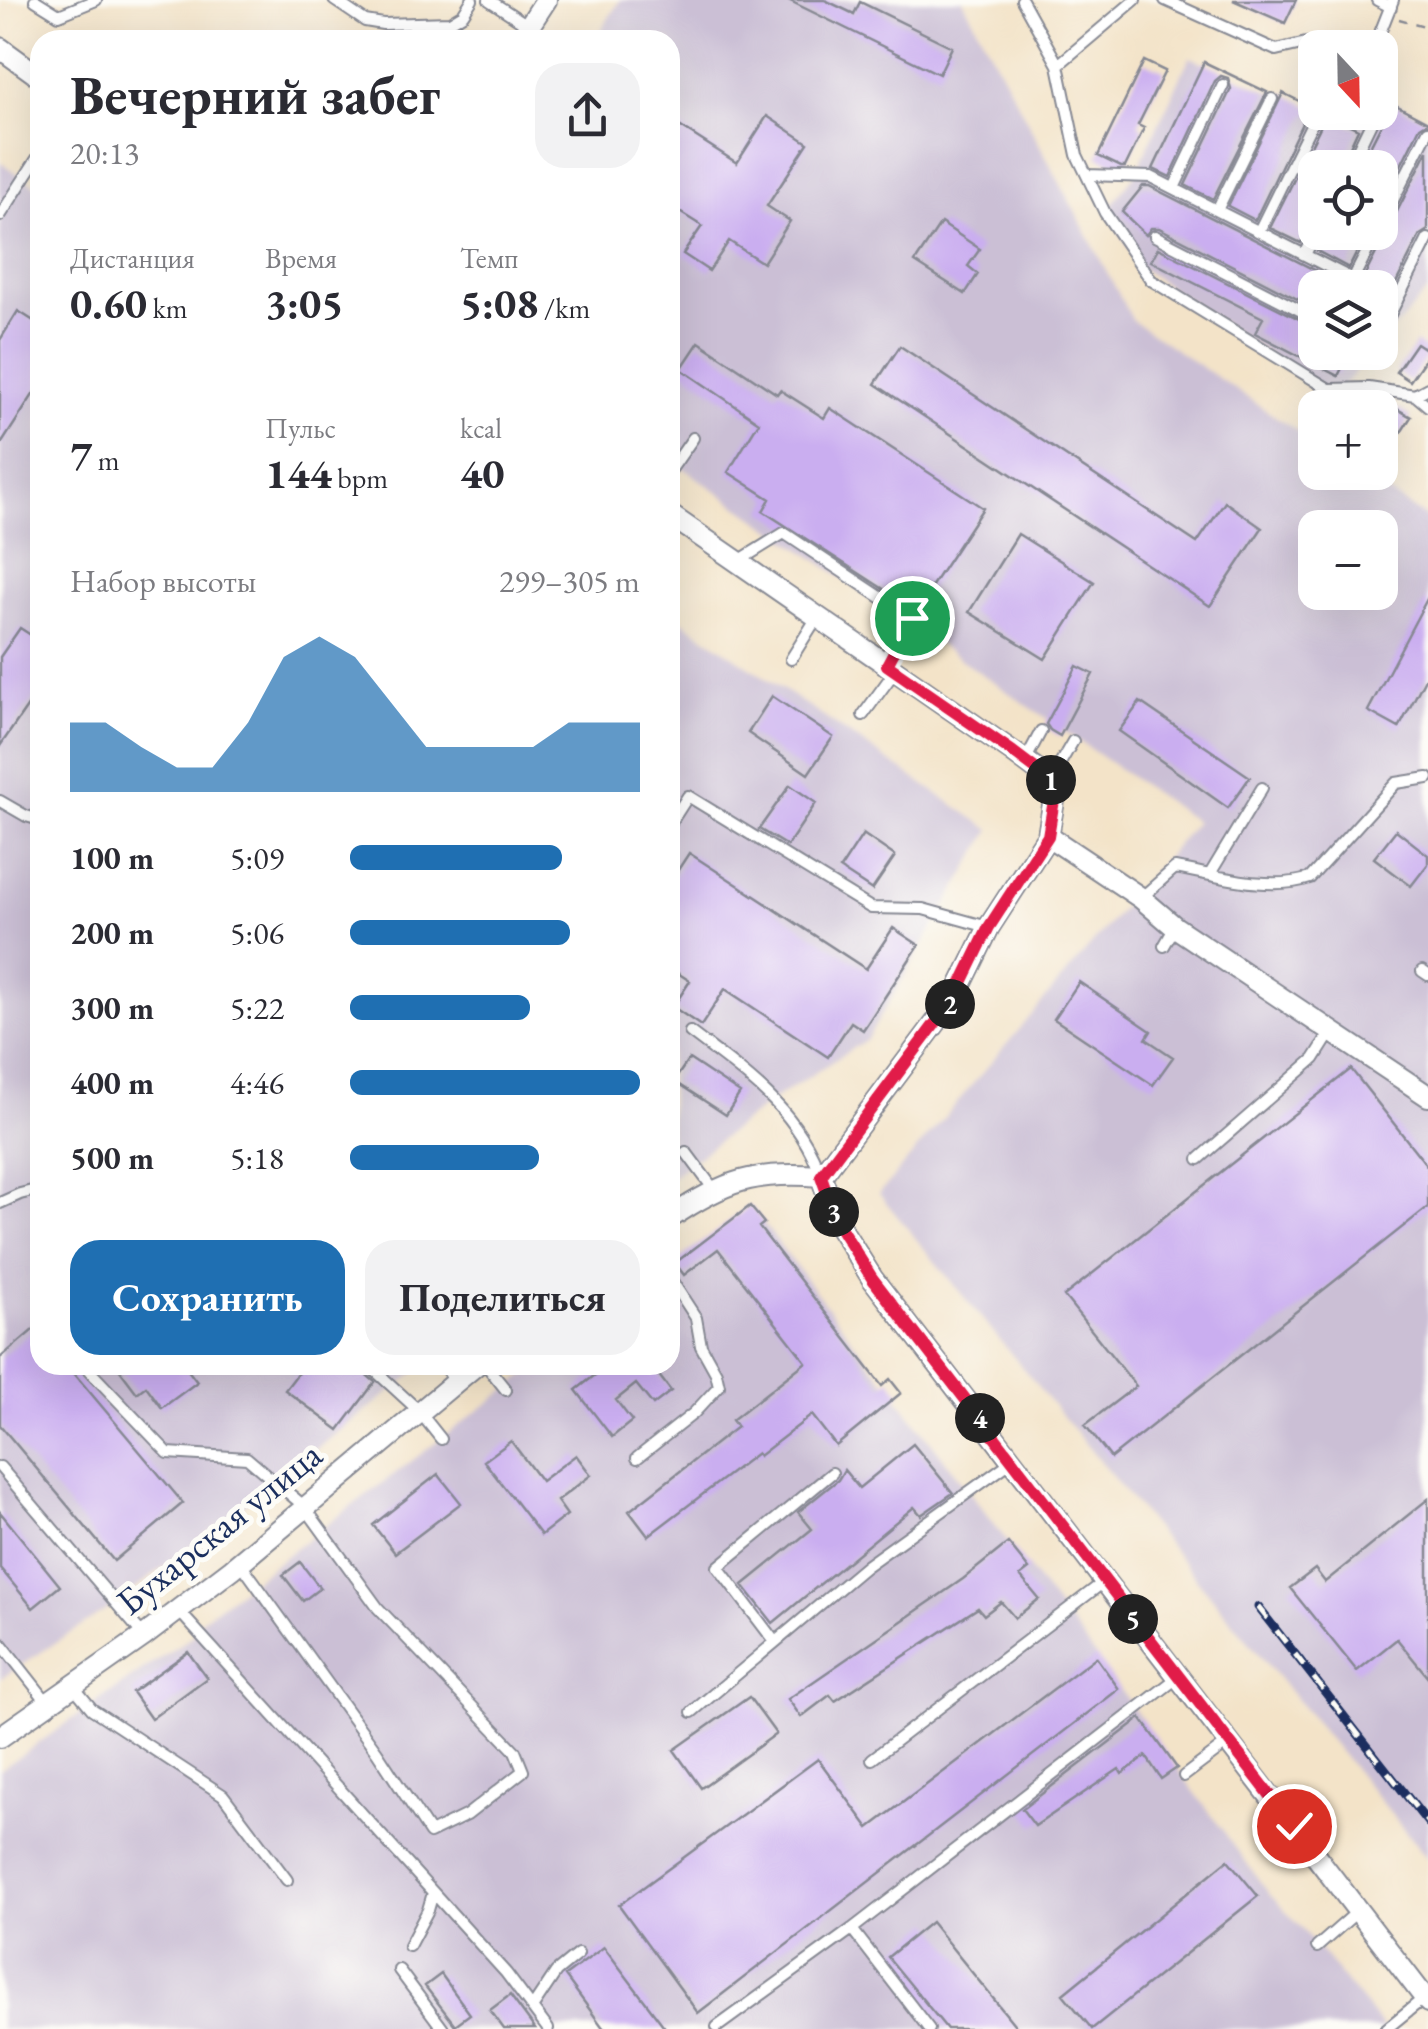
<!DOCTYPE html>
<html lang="ru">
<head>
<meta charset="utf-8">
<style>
	:root { --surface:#fff; --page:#f2f2f3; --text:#2b2b33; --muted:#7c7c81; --accent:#1f6fb2 }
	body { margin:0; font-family:"EB Garamond",serif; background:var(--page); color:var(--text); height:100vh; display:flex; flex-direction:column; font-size:38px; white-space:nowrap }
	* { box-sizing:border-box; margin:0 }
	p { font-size:32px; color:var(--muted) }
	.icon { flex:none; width:55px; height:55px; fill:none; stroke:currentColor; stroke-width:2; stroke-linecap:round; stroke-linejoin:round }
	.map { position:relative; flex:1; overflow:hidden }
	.side { position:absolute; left:30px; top:30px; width:650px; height:1345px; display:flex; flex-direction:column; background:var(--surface); border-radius:30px; box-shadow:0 10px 40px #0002 }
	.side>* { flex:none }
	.needle { width:65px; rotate:158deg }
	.tools { position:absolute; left:1298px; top:30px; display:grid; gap:20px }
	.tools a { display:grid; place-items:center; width:100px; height:100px; border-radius:20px; background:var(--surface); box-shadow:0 10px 40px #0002; font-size:50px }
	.pin { position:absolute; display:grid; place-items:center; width:85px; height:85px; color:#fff; margin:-42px; border:5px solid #fff; border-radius:50%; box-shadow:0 2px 10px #0007 }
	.km { position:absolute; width:50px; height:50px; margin:-25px; border-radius:50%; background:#222; color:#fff; font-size:28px; line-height:50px; text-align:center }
	.round { display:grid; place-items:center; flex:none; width:105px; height:105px; border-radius:30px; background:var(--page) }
	.head { display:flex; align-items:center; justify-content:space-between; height:170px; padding:0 40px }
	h1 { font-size:55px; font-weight:700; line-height:75px }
	.stats { display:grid; grid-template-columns:repeat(3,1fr); gap:15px; height:170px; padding:10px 40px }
	.stats div { display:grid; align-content:center }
	.stats b { font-size:42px; font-weight:700 }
	.stats small { font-size:28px; font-weight:400 }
	.stats p { font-size:28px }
	.chart { height:280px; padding:20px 40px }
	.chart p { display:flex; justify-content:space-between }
	.chart svg { width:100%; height:180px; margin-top:10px; fill:var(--accent); opacity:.7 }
	.action { display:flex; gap:20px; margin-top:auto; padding:20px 40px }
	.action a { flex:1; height:115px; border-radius:30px; background:var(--accent); color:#fff; font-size:40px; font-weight:700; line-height:115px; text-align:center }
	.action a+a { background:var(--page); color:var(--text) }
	ul { padding:0 40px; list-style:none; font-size:32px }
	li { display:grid; grid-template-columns:160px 120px 1fr; align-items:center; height:75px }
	li i { height:25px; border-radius:12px; background:var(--accent) }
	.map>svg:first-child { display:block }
	.industrial { fill:#cbbfd5; fill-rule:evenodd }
	.building { fill:#caaef0 }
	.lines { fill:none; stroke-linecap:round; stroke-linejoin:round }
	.lane-casing { stroke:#878993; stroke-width:14 }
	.street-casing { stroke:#878993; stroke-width:24 }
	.path { stroke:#878993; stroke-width:2.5; stroke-dasharray:8 8; stroke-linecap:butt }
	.lane { stroke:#fff; stroke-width:10 }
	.street { stroke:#fff; stroke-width:20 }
	.rail-casing { stroke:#1b2f5e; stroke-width:9 }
	.rail { stroke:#fdfcf7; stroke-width:5; stroke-dasharray:15; stroke-linecap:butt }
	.route-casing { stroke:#fff; stroke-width:20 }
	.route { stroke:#e11d48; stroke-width:12 }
	.labels { text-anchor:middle; stroke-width:10; stroke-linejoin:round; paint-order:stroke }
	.street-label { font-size:38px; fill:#1b2f5e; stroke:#fdfcf7 }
</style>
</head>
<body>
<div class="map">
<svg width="1428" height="2029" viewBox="0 0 1428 2029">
	<rect width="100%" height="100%" fill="#fdfcf7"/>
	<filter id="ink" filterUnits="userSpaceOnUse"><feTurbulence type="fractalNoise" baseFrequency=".01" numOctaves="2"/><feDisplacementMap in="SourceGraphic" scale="20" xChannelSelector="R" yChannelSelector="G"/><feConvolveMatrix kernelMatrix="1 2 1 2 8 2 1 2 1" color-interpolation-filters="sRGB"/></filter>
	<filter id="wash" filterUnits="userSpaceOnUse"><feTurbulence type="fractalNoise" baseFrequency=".0048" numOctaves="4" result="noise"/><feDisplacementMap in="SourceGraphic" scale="40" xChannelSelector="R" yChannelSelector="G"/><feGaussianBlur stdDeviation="2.25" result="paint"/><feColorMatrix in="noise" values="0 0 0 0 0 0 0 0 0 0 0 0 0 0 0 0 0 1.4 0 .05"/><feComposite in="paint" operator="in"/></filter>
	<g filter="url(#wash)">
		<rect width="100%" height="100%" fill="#f3e3c8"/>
		<!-- industrial -->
		<path class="industrial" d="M620,0H963L1133,321L1315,443V472L1359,473L1428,519V1859L879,1194L1196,822L670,459V40H595ZM1315,528H1380V592H1315Z
			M1190,57L1315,110V112L1353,125L1363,113L1380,112V95L1428,119V291L1380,344V288H1315V352L1372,353L1332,397L1138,266L1108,210L1134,176ZM1315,168H1380V232H1315Z
			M0,162L40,189V1365H425L117,1603L0,1679Z
			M670,613L991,830L867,1039L767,1104L670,1178Z
			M750,1206L1096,1657L1270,1895L1301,1927L1384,2029H0V1770L193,1635L202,1619L539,1365H670V1266Z"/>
		<g id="blocks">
			<!-- building -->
			<path class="building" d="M788,0H825L854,14L860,2L952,47L939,74Z
				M1233,0H1296L1285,23Z
				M1144,61L1165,71L1138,125L1144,128L1125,167H1121L1098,156Z
				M1204,62L1267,92L1213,199L1185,185L1231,89L1228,78L1221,76L1215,81L1170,177L1153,169Z
				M1283,93L1315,109V112H1323L1358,129L1340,168H1315V212L1301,243L1270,228L1321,125L1318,114L1311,112L1305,117L1255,220L1228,206Z
				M1392,103L1428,122L1420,127L1380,207V168H1359Z
				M767,116L808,143L767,206L790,221L763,263L729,241L709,271L683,254L702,226L670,206V120L737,163Z
				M1428,150V230L1420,235L1393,289L1365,275Z
				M1143,186H1149L1350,288H1315V308L1159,228H1151L1146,235L1122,212Z
				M941,223L980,249L968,266L978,274L965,294L915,262Z
				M1325,232H1367L1349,268L1317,251Z
				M1158,248L1315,327V352H1350L1338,376L1255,333L1263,318L1151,261Z
				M18,311L40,325V384L0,446V340Z
				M699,342L777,394L780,390L824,418L830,408L983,508L916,610L763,511L770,499L728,472L759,422L681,369Z
				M1416,343L1428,351V355L1410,381L1396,372Z
				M900,346L1197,543L1225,502L1262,528L1210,606L875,384Z
				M1380,399L1411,417L1400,434L1380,420Z
				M1018,534L1094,582L1045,659L969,612Z
				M1428,597V673L1399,728L1368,711Z
				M20,628L40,641V688L0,746V657Z
				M1077,666L1093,674L1060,736L1050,730L1046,724Z
				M772,696L833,737L808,774L748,733Z
				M1140,702L1250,777L1228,808L1119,731Z
				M790,785L816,803L787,846L759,829Z
				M1396,830L1428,855V864L1411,886L1374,858Z
				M863,834L895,856L872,890L840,869Z
				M689,853L866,969L893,928L919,945L863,1030L851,1022L828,1057L725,989L701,1026L673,1007L690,981L670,968V882Z
				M1079,982L1151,1031L1146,1039L1173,1057L1153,1085L1054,1019Z
				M689,1059L740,1093L726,1115L674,1081Z
				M1351,1069L1428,1167V1207L1111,1458L1085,1425L1136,1386L1064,1296Z
				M750,1206L764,1223L759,1227L882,1386L890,1379L901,1393L836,1446L812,1415L759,1456L757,1453L648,1536L629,1511L737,1427L732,1420L806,1362L718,1249L684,1275L675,1263Z
				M40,1324V1365H67L183,1503L114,1561L0,1425V1358Z
				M116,1365H184L197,1382L162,1408L146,1386L137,1393Z
				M304,1365H355L375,1382L339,1430L285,1390Z
				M608,1365H651L671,1391L653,1405L636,1384L616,1400L632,1421L612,1437L576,1390Z
				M511,1441L541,1481L576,1455L591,1475L557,1501L567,1515L541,1535L484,1461Z
				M913,1444L953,1493L921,1515L914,1507L773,1623L743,1585L812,1529L798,1512L838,1480L844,1470L859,1488Z
				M438,1474L461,1503L395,1553L373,1525Z
				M1428,1499V1677L1397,1639L1357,1671L1290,1588L1315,1569L1325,1582Z
				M0,1512L60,1586L33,1608L0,1568Z
				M1008,1543L1029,1569L1020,1576L1039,1599L1015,1618L1001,1602L984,1615L978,1608L835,1701L830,1695L801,1717L788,1699L963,1579Z
				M300,1562L320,1588L303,1601L283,1575Z
				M188,1652L207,1678L151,1719L132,1692Z
				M1096,1657L1119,1689L698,2013L619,1905L818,1759L869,1828Z
				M749,1697L776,1734L701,1788L674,1750Z
				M1141,1718L1177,1768L1161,1779L1146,1756L1122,1774L1119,1769L1035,1826L1022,1809Z
				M1228,1860L1258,1896L1092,2029L1063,1994Z
				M931,1922L1018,2029H947L888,1957Z
				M604,1947L666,2029H604L565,1976Z
				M441,1974L470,2014L455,2025L425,1986Z
				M510,1995L535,2029H504L490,2010Z"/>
		</g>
	</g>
	<g filter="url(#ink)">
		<use href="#blocks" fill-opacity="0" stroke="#878993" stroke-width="2.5"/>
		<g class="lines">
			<defs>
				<path id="lane" d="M35,0L59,15L96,0
					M334,0L365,21L383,24L450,22L463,14L472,0
					M489,0L529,26
					M1022,0L1058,65
					M1135,0L1058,65L1077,155L1105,213L1151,280L1329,389L1369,388L1415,395L1428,388
					M1165,0L1276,50L1306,43L1322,48
					M1377,0L1391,7
					M1374,48L1393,0
					M1349,168L1373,118
					M1087,175L1151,177L1370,288
					M1174,188L1223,85
					M1217,210L1272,99
					M0,216L40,154
					M1380,226L1428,131
					M1259,231L1313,121
					M1155,236L1315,318
					M1305,255L1316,232
					M1353,279L1377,232
					M1380,292L1397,301
					M1380,334L1428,239
					M1415,395L1428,406
					M670,471L693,438
					M737,562L784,533L912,618L887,664
					M791,659L816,619
					M863,715L895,671
					M1025,761L1041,731
					M1051,779L1073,741
					M0,801L26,816L40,820
					M670,824L688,796L871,908L923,909L988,927
					M1210,874L1262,788
					M1141,898L1175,868C1216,875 1269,892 1310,878L1396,783L1428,778
					M1164,946L1175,927
					M1422,971L1428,975
					M670,990L671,992
					M690,1032C745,1074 797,1108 821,1176
					M686,1152L715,1191
					M1199,1159L1314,1059L1331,1032
					M0,1203L20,1194L40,1189
					M84,1365L168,1453L247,1458L274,1481L304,1506L378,1608L515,1751L523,1771L467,1815L430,1833L377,1752L240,1562
					M369,1365L418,1410L441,1439
					M442,1365L456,1381
					M486,1365L506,1390
					M637,1458L694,1413L719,1386L716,1373L701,1346L696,1318L670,1278
					M0,1467L144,1636
					M178,1610L506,1973L548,2029
					M0,1642L48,1703
					M775,1642L718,1567L832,1473
					M73,1686L92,1709L223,1795L287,1880
					M692,1712L866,1566L1012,1461
					M872,1759L1105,1581
					M1184,1776L1229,1742
					M852,1929L929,2029
					M409,1946L428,1910L433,1893
					M1317,1947L1358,1911
					M399,1970L443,2029
					M532,2008L556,1972L578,1954
					M717,2027L852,1929L1177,1678
					M1386,2029L1424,1998"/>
				<path id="street" d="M520,40L546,0
					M0,48L40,77
					M670,515L1013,752L1051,780L1056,788L1048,836L989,927L955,997L821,1176
					M1048,836L1141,898L1175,927L1428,1096
					M821,1176L838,1224L872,1278L1428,2002
					M670,1218C725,1180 755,1171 821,1176
					M0,1737L144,1636L232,1569L476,1365"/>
			</defs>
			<!-- lane casing -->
			<use href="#lane" class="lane-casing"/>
			<!-- street casing -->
			<use href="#street" class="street-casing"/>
			<!-- path -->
			<path class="path" d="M1399,19L1428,27
				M40,591L37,597L40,600"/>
			<!-- lane -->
			<use href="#lane" class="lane"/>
			<!-- street -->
			<use href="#street" class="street"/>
			<defs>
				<path id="rail" d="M1258,1607L1428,1823"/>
			</defs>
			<!-- rail casing -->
			<use href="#rail" class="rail-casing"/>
			<!-- rail -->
			<use href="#rail" class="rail"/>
		</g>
	</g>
	<g class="lines" filter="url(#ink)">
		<defs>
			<path id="route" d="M912,618L887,665L1013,752L1050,780L1056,788L1048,836L989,927L955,997L821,1176L838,1224L872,1278L1294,1826"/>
		</defs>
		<!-- route casing -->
		<use href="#route" class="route-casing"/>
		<!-- route -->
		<use href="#route" class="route"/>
	</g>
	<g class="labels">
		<!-- street labels -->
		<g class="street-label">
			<text transform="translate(219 1528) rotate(-39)" y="13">Бухарская улица</text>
		</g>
	</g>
</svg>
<div class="tools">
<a><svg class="needle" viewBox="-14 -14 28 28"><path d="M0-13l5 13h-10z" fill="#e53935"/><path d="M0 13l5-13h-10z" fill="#7c7c81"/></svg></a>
<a><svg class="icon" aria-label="locate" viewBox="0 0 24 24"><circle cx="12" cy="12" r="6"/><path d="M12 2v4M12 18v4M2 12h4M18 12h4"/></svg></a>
<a><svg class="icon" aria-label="layers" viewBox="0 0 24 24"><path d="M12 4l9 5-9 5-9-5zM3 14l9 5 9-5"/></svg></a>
<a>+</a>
<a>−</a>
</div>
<div class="pin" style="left:912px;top:618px;background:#1e9e55"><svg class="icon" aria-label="arrive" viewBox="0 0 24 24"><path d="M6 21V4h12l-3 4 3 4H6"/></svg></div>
<div class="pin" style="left:1294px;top:1826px;background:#d93025"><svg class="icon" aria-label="check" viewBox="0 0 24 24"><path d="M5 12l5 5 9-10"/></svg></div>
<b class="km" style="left:1051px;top:780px">1</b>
<b class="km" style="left:950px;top:1004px">2</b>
<b class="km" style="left:834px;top:1212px">3</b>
<b class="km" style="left:980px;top:1418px">4</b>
<b class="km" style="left:1133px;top:1619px">5</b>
<section class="side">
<div class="head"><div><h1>Вечерний забег</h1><p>20:13</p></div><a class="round"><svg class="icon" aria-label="share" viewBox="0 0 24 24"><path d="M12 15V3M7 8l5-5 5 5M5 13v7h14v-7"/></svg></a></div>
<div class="stats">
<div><p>Дистанция</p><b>0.60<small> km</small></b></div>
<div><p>Время</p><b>3:05</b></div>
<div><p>Темп</p><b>5:08<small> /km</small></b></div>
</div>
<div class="stats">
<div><b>7<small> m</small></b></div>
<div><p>Пульс</p><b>144<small> bpm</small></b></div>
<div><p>kcal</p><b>40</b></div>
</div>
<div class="chart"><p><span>Набор высоты</span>299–305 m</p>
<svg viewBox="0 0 160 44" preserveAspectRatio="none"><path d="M0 44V27L10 27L20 33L30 38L40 38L50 27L60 11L70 6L80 11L90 22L100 33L110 33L120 33L130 33L140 27L150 27L160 27V44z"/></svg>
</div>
<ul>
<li><b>100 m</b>5:09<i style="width:73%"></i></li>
<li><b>200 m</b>5:06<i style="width:76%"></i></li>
<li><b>300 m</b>5:22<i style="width:62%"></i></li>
<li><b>400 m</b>4:46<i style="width:100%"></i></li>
<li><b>500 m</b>5:18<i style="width:65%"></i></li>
</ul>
<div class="action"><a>Сохранить</a><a>Поделиться</a></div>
</section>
</div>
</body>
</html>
